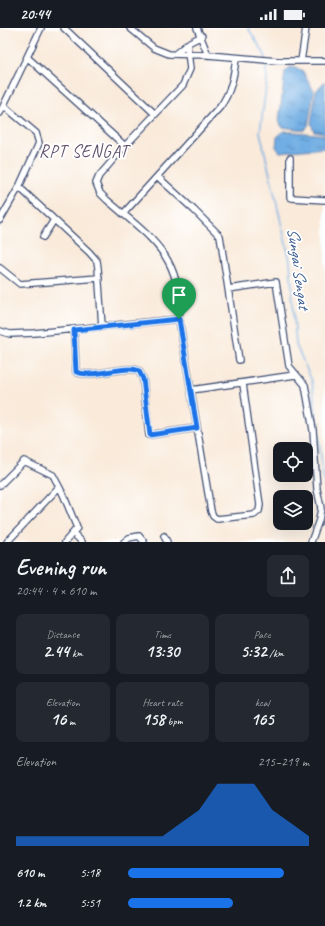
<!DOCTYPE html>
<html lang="en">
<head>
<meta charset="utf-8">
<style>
	:root { --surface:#171b24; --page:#242831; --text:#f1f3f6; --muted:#9ea1a6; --accent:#1a73e8 }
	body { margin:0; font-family:Caveat,sans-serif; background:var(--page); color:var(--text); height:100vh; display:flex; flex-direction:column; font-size:15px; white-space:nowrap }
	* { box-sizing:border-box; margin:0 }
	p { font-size:13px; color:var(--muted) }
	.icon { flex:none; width:22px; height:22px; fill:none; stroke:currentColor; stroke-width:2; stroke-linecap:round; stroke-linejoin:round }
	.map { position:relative; height:514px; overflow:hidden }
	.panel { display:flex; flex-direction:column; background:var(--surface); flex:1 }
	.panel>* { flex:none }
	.controls { position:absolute; left:273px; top:414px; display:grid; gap:8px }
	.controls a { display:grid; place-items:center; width:40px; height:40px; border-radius:8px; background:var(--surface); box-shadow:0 4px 16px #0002; font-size:20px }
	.pin { position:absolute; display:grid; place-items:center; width:34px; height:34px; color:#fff; margin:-41px -17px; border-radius:50% 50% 50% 0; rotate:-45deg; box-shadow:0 0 4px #0007 }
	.pin .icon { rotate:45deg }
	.round { display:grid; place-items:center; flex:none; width:42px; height:42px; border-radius:8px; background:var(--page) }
	.summary { display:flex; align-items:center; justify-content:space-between; height:68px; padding:0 16px }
	h1 { font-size:22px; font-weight:700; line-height:30px }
	.figures { display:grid; grid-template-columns:repeat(3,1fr); gap:6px; height:68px; padding:4px 16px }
	.figures div { display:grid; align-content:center; border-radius:8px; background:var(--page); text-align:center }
	.figures b { font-size:17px; font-weight:700 }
	.figures small { font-size:11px; font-weight:400 }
	.figures p { font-size:11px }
	.chart { height:112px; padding:8px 16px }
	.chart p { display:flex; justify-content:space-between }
	.chart svg { width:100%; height:72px; margin-top:4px; fill:var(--accent); opacity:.7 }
	ul { padding:0 16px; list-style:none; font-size:13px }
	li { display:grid; grid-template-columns:64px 48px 1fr; align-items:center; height:30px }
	li i { height:10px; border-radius:5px; background:var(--accent) }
	.status { display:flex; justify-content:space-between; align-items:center; height:28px; padding:0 20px; background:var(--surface); direction:ltr }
	.status svg { height:11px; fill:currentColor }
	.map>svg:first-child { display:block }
	.water { fill:url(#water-ripples); stroke:#466ea0 }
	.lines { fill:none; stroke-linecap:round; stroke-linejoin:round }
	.stream { stroke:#71aee3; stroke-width:1.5 }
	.minor-casing { stroke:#3c4b71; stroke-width:8 }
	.minor { stroke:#fff; stroke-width:5.5 }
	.route-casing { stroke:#fff; stroke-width:8 }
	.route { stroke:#1a73e8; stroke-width:5 }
	.labels { text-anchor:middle; stroke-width:3.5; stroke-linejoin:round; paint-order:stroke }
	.neighbourhood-label { font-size:17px; letter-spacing:1px; fill:#60506b; stroke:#fff }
	.water-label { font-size:17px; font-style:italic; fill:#395b8d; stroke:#fff }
</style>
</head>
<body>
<div class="status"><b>20:44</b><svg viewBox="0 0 49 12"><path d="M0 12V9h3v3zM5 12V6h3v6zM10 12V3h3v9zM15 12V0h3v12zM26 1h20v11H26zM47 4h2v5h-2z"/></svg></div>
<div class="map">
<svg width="325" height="514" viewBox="0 0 325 514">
	<defs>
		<pattern id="water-ripples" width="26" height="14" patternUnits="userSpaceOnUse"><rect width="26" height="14" fill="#71aee3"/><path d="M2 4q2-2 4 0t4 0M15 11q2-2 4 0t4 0" fill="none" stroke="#5c8ebb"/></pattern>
	</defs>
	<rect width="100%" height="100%" fill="#fff"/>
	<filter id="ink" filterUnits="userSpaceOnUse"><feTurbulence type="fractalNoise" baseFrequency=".025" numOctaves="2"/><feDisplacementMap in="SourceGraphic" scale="8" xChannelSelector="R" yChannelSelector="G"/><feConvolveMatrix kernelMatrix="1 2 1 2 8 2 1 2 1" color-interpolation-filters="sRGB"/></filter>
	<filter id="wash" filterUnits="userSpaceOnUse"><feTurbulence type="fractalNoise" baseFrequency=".012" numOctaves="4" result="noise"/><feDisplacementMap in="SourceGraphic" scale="16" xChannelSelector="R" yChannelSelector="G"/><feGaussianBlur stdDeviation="0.9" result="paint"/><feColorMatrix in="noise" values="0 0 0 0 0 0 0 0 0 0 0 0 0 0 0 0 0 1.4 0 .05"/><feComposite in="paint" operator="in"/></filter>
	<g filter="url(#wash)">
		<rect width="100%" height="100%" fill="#f9eada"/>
		<!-- water -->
		<path class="water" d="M290,39L302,42L314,63L308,98L304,102L282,99L279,93L285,44Z
			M325,53V105L314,103L311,96L316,63Z
			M284,103L325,107V120L280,124L276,119L277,109Z"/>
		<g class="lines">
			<!-- stream -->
			<path class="stream" d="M248,0L265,27L267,52L260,104L290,233L296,317L312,353L325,463"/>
		</g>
	</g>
	<g filter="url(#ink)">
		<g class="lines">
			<defs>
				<path id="minor" d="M64,0L155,86
					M130,0L154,20L169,26L208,27L278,33H325
					M197,0L208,27
					M187,16L190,41L183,57L125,118L99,148L96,155L100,165L107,172C150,209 183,228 179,291L211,483L213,488L217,491L254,487L259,483L260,477L243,356
					M175,26L190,14L202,8
					M28,30L125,118
					M301,33L306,0
					M0,85L41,0
					M290,130V169L292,170L325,172
					M158,149L194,182L220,208L239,332
					M19,159L89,224L97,233L98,240L102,299
					M123,186L220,79C231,64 234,48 236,30
					M0,192L19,159L39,115L36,105L4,78
					M43,209L54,192
					M0,240L20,256L99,250
					M228,261L276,254L289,338L305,357L313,402L317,461L321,480L319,492L311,514
					M74,302L76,344C93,351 126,336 139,343L143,351L149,407L197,400
					M0,303L10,306L34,305L179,291
					M191,362L295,347
					M0,457L24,433L53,447L63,466L77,500L65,514
					M73,505L82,514
					M164,508L167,514
					M7,514L59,459
					M124,514L129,510L139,508L144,514"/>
			</defs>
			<!-- minor casing -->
			<use href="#minor" class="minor-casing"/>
			<!-- minor -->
			<use href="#minor" class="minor"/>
		</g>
	</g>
	<g class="lines" filter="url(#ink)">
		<defs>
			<path id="route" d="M179,291L197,400L150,407L143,351L139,343C125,336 93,351 76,344L74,302Z"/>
		</defs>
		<!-- route casing -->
		<use href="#route" class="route-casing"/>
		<!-- route -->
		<use href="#route" class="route"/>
	</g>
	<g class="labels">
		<!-- neighbourhood labels -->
		<g class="neighbourhood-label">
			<text x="84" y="129">RPT SENGAT</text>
		</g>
		<!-- water labels -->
		<g class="water-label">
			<text transform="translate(299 240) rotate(82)" y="6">Sungai Sengat</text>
		</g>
	</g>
</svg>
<div class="controls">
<a><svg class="icon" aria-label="locate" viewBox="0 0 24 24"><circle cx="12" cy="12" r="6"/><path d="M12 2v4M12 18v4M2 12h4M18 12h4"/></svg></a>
<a><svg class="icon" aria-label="layers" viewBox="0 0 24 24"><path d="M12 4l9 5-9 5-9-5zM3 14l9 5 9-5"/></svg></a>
</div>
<div class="pin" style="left:179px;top:291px;background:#1e9e55"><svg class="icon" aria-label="arrive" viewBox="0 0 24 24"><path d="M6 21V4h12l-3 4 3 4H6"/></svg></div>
</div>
<section class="panel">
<div class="summary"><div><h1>Evening run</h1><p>20:44 · 4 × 610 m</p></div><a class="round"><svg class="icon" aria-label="share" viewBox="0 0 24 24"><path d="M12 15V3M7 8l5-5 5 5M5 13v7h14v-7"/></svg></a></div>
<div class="figures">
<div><p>Distance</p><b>2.44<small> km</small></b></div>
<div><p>Time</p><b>13:30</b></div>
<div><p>Pace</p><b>5:32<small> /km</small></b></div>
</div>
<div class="figures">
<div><p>Elevation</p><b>16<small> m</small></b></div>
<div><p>Heart rate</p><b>158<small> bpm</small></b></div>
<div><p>kcal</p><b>165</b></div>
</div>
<div class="chart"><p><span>Elevation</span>215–219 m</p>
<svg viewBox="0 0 160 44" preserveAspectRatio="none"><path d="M0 44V38L10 38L20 38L30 38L40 38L50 38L60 38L70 38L80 38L90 30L100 22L110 6L120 6L130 6L140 22L150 30L160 38V44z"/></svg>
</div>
<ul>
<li><b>610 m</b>5:18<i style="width:86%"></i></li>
<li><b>1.2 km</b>5:51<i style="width:58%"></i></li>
</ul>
</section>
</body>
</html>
